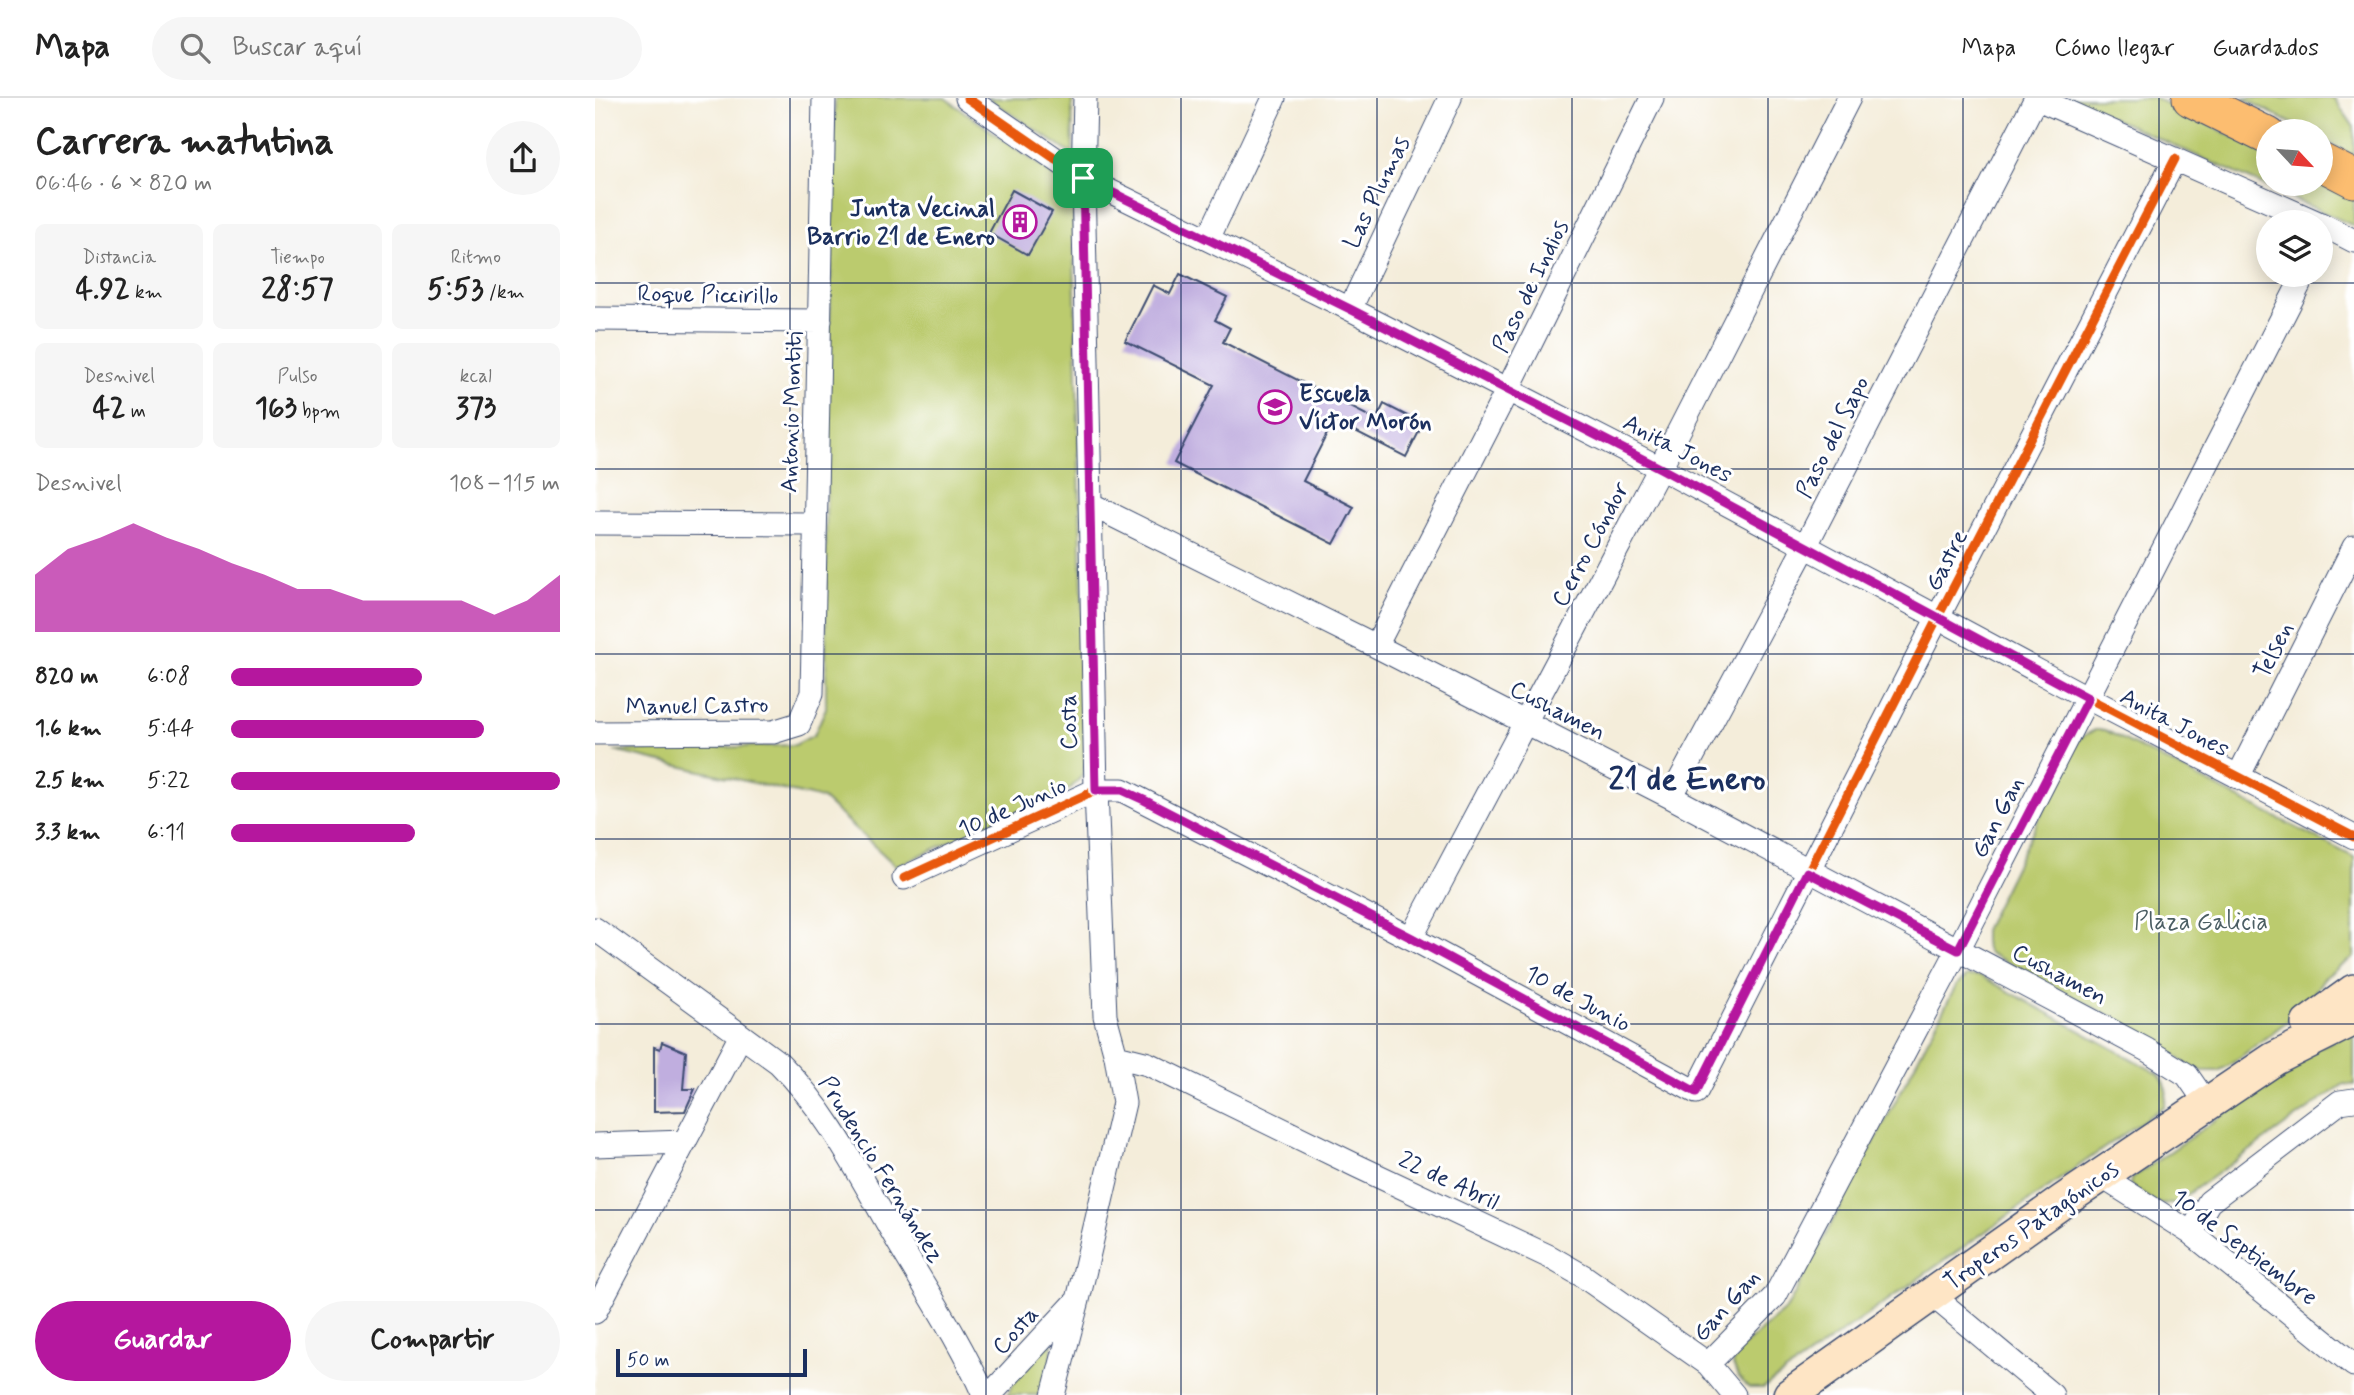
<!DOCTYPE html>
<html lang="es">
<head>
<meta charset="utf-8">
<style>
	:root { --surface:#fff; --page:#f6f6f6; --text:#222; --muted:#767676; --line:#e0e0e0; --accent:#b5179e }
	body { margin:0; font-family:Mynerve,sans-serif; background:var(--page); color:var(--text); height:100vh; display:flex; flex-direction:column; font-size:26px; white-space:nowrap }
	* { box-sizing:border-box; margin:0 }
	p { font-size:23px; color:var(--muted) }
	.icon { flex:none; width:38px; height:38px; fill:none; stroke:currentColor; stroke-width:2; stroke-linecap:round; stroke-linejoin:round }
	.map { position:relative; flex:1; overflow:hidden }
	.sheet { display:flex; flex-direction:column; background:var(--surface); width:595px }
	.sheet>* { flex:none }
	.needle { width:46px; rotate:116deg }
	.tools { position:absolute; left:1661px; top:21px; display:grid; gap:14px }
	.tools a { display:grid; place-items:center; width:77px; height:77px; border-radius:50%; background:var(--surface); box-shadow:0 4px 18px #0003; font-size:35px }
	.scale { position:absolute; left:21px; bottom:18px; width:191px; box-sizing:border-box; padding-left:7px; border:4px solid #1b2f5e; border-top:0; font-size:19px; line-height:24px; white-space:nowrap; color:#1b2f5e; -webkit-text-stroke:5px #fff; paint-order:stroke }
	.pin { position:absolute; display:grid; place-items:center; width:60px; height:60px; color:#fff; margin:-30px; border-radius:14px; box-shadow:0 4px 10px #0006 }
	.round { display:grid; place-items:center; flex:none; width:74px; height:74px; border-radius:37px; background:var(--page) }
	.summary { display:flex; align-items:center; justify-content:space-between; height:119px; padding:0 35px }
	h1 { font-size:38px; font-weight:700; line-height:52px }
	.figures { display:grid; grid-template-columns:repeat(3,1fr); gap:10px; height:119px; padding:7px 35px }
	.figures div { display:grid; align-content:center; border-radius:10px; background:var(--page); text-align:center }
	.figures b { font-size:30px; font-weight:700 }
	.figures small { font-size:19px; font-weight:400 }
	.figures p { font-size:19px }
	.chart { height:196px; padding:14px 35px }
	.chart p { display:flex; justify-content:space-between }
	.chart svg { width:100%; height:126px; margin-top:7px; fill:var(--accent); opacity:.7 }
	.button { display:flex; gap:14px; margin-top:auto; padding:14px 35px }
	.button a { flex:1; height:80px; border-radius:42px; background:var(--accent); color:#fff; font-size:28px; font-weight:700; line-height:80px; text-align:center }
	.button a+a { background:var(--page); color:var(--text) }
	ul { padding:0 35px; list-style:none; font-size:23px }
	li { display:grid; grid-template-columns:112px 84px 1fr; align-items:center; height:52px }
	li i { height:18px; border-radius:9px; background:var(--accent) }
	header { display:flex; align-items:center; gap:42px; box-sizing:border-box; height:98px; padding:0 35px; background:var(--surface); border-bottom:2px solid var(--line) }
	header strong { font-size:33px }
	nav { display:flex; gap:38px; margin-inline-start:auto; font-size:24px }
	.search { width:490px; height:63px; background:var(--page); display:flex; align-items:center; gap:18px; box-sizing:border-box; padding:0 24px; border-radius:38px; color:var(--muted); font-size:26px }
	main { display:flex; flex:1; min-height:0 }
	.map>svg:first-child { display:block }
	.green { fill:#bbcb6e; stroke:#6b7d66; stroke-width:2 }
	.building { fill:#c0aedf }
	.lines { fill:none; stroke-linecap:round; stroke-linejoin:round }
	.minor-casing { stroke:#3c4c71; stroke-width:25 }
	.secondary-casing { stroke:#3c4c71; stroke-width:36 }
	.primary-casing { stroke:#3c4c71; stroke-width:39 }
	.minor { stroke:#fff; stroke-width:23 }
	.secondary { stroke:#fee5c5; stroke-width:33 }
	.primary { stroke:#fcbd6f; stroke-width:37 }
	.cycleway-casing { stroke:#fff; stroke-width:13 }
	.cycleway { stroke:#e8590c; stroke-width:9 }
	.route-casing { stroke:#fff; stroke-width:14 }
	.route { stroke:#b5179e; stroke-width:9 }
	.grid { fill:none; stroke:#1b2f5e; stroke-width:2; stroke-opacity:0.55 }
	.labels { text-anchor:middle; stroke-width:6; stroke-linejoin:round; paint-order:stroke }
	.street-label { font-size:24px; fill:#1b2f5e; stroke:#fff }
	.poi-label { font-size:24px; font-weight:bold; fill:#1b2f5e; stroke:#fff; text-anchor:end }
	.park-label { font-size:24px; fill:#4b5e63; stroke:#fff }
	.district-label { font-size:32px; font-weight:bold; fill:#1b2f5e; stroke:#fff }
</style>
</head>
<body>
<header>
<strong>Mapa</strong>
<div class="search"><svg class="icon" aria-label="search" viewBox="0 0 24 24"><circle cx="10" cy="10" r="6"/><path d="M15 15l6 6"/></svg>Buscar aquí</div>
<nav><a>Mapa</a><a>Cómo llegar</a><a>Guardados</a></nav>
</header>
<main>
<section class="sheet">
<div class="summary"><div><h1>Carrera matutina</h1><p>06:46 · 6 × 820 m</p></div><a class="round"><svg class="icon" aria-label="share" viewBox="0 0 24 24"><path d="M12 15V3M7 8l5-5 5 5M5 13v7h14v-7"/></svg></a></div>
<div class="figures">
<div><p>Distancia</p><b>4.92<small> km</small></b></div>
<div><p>Tiempo</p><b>28:57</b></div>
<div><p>Ritmo</p><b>5:53<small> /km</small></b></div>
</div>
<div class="figures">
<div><p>Desnivel</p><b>42<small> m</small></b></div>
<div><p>Pulso</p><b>163<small> bpm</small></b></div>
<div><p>kcal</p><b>373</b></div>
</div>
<div class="chart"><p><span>Desnivel</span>108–115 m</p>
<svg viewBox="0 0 160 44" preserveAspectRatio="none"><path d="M0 44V24L10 15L20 11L30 6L40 11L50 15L60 20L70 24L80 29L90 29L100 33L110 33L120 33L130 33L140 38L150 33L160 24V44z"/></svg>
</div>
<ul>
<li><b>820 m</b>6:08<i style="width:58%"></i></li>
<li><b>1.6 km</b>5:44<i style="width:77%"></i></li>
<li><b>2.5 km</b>5:22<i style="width:100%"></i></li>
<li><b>3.3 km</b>6:11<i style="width:56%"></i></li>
</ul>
<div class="button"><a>Guardar</a><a>Compartir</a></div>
</section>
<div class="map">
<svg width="1759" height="1297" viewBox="0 0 1759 1297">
	<rect width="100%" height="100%" fill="#fff"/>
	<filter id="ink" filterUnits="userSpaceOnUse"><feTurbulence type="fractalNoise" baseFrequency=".0143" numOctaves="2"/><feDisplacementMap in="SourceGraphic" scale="14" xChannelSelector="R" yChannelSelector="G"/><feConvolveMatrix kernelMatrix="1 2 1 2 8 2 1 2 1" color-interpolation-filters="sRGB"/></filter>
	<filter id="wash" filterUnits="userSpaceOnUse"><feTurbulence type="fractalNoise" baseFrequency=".00686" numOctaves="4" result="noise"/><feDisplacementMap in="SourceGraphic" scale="28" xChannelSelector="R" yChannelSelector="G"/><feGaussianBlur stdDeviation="1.57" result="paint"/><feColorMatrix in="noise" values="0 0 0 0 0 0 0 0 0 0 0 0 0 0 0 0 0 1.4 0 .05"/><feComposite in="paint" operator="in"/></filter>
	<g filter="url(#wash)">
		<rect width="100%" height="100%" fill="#f4edda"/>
		<!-- green -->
		<path class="green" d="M240,0H350L468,84L474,96L478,113L491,660L487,678L475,691L301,768L228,701L19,653L200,647L219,637L231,610V409Z
			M393,0H477L478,57Z
			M1473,0H1560L1673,56V86H1726V82L1759,99V128Z
			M1648,0H1739L1759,29V58L1726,41V33H1711Z
			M1500,632H1510L1759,759V859L1729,880L1708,911L1635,967L1623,973H1608L1594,968L1555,939L1392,854L1389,844V832L1479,649L1486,639Z
			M1372,878H1386L1564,976C1573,987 1573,994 1569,1008L1168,1290H1154L1143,1279L1138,1267L1142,1254L1192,1210L1361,888Z
			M1759,934V987L1749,986L1579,1106L1561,1105L1535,1087L1536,1081L1724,949Z
			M455,1237C461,1258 453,1277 447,1297H412L427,1271Z"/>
		<g id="blocks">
			<!-- building -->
			<path class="building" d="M417,92L457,114L433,157L394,135Z
				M585,176L632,199L620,222L635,230L628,244L781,322L789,306L828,326L811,359L739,322L708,383L759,409L739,446L579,365L619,287L530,243L558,187L575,196Z
				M67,944L91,954L88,991H100L90,1013L59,1014V949L65,951Z"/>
		</g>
	</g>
	<g filter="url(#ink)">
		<use href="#blocks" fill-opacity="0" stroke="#3c4c71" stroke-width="2"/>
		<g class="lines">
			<defs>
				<path id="minor" d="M372,0L488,80L755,211L1065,370L1493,600L1759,739
					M1726,126L1759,143
					M613,141L679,0
					M755,211L855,0
					M0,221L225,223
					M495,406L781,548L1076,699L1552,952L1592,977L1612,1006
					M0,425L219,426
					M781,548L913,291L1057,0
					M0,635L178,634L204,626L217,595L229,0
					M1643,679L1759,449
					M1076,699L1211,447L1441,0L1721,124
					M309,780L501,692H527L816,840L1101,994L1343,519L1580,61
					M0,831L184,965C235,1015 269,1086 305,1147C334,1196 366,1245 389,1297
					M816,840L1065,370L1254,0
					M521,958L553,966L762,1068L955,1159L988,1178L1113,1266L1139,1297
					M0,1047L90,1044
					M1506,1078L1596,1135L1759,1267
					M1596,1135L1614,1104L1745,1004L1759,1002
					M1336,1196L1457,1297
					M0,1214L145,939
					M1113,1266L1180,1198L1363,852L1709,177
					M395,1297L481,1204
					M458,1297L483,1202L529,1005L521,958L510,918L501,692L496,448L488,80L490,0"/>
				<path id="secondary" d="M1713,926L1759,893
					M1195,1297L1468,1103L1679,961L1759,921"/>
				<path id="primary" d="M1596,0L1673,38
					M1726,64L1759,81"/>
			</defs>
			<!-- minor casing -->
			<use href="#minor" class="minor-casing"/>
			<!-- secondary casing -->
			<use href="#secondary" class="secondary-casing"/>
			<!-- primary casing -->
			<use href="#primary" class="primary-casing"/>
			<!-- minor -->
			<use href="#minor" class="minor"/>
			<!-- secondary -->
			<use href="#secondary" class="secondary"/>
			<!-- primary -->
			<use href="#primary" class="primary"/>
			<defs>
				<path id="cycleway" d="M372,0L488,80L755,211L1065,370L1493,600L1759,739
					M309,780L501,692H527L816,840L1101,994L1343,519L1580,61"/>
			</defs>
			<!-- cycleway casing -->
			<use href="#cycleway" class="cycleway-casing"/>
			<!-- cycleway -->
			<use href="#cycleway" class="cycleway"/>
		</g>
	</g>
	<g class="lines" filter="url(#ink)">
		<defs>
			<path id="route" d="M488,80L755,211L1065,370L1493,600L1363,852L1212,774L1101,994L817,840L549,702L527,692H501Z"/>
		</defs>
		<!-- route casing -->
		<use href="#route" class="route-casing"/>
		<!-- route -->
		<use href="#route" class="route"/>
	</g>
	<!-- grid -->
	<path class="grid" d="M195,0V1297M391,0V1297M586,0V1297M782,0V1297M977,0V1297M1173,0V1297M1368,0V1297M1564,0V1297M0,185H1759M0,371H1759M0,556H1759M0,741H1759M0,926H1759M0,1112H1759"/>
	<!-- icons -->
	<defs>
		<symbol id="building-ring" viewBox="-11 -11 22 22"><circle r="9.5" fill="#fff" stroke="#b5179e" stroke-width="1.5"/><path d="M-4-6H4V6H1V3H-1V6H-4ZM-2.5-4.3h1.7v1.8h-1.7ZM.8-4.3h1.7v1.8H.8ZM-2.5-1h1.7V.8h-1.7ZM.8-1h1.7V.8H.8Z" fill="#b5179e"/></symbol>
		<symbol id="school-ring" viewBox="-11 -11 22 22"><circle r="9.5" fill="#fff" stroke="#b5179e" stroke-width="1.5"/><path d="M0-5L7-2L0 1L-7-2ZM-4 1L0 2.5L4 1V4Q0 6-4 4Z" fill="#b5179e"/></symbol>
	</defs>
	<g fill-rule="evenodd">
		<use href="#building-ring" x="406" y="105" width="38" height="38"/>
		<use href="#school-ring" x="661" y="290" width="38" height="38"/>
	</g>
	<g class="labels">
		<!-- street labels -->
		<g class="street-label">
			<text transform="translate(781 94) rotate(-64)" y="8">Las Plumas</text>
			<text transform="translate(935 188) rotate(-64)" y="8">Paso de Indios</text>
			<text transform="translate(113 196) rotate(1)" y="8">Roque Piccirillo</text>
			<text transform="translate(196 314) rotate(-88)" y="8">Antonio Montiti</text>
			<text transform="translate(1237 339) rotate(-63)" y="8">Paso del Sapo</text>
			<text transform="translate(1083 350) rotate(28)" y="8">Anita Jones</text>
			<text transform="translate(995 446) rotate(-62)" y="8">Cerro Cóndor</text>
			<text transform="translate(1351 462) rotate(-63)" y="8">Gastre</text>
			<text transform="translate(1678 552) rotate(-63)" y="8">Telsen</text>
			<text transform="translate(102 607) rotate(-1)" y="8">Manuel Castro</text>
			<text transform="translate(963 612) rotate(27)" y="8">Cushamen</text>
			<text transform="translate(473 624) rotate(-91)" y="8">Costa</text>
			<text transform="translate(1580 624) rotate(28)" y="8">Anita Jones</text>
			<text transform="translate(417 709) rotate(-24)" y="8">10 de Junio</text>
			<text transform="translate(1402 719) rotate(-63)" y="8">Gan Gan</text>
			<text transform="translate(1465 876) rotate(28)" y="8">Cushamen</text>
			<text transform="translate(983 900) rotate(28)" y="8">10 de Junio</text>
			<text transform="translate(287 1071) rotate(58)" y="8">Prudencio Fernández</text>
			<text transform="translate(854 1082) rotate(25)" y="8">22 de Abril</text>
			<text transform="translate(1436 1127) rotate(-35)" y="8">Troperos Patagónicos</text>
			<text transform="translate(1650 1149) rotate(37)" y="8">10 de Septiembre</text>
			<text transform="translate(1131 1207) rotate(-48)" y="8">Gan Gan</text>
			<text transform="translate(420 1232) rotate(-48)" y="8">Costa</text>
		</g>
		<!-- poi labels -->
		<g class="poi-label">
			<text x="400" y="118">Junta Vecinal<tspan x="400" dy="28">Barrio 21 de Enero</tspan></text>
			<text x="704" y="303" text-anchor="start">Escuela<tspan x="704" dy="28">Víctor Morón</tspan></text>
		</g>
		<!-- park labels -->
		<g class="park-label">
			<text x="1606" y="831">Plaza Galicia</text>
		</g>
		<!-- district labels -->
		<g class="district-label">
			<text x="1092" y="691">21 de Enero</text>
		</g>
	</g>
</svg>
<div class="tools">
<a><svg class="needle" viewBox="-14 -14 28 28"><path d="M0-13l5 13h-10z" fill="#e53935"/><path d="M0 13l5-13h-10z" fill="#767676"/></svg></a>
<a><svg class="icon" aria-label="layers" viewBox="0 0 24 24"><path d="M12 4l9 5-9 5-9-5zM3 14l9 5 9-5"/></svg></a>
</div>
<div class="scale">50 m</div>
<div class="pin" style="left:488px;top:80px;background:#1e9e55"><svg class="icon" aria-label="arrive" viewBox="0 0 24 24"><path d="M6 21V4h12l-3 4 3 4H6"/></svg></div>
</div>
</main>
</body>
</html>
